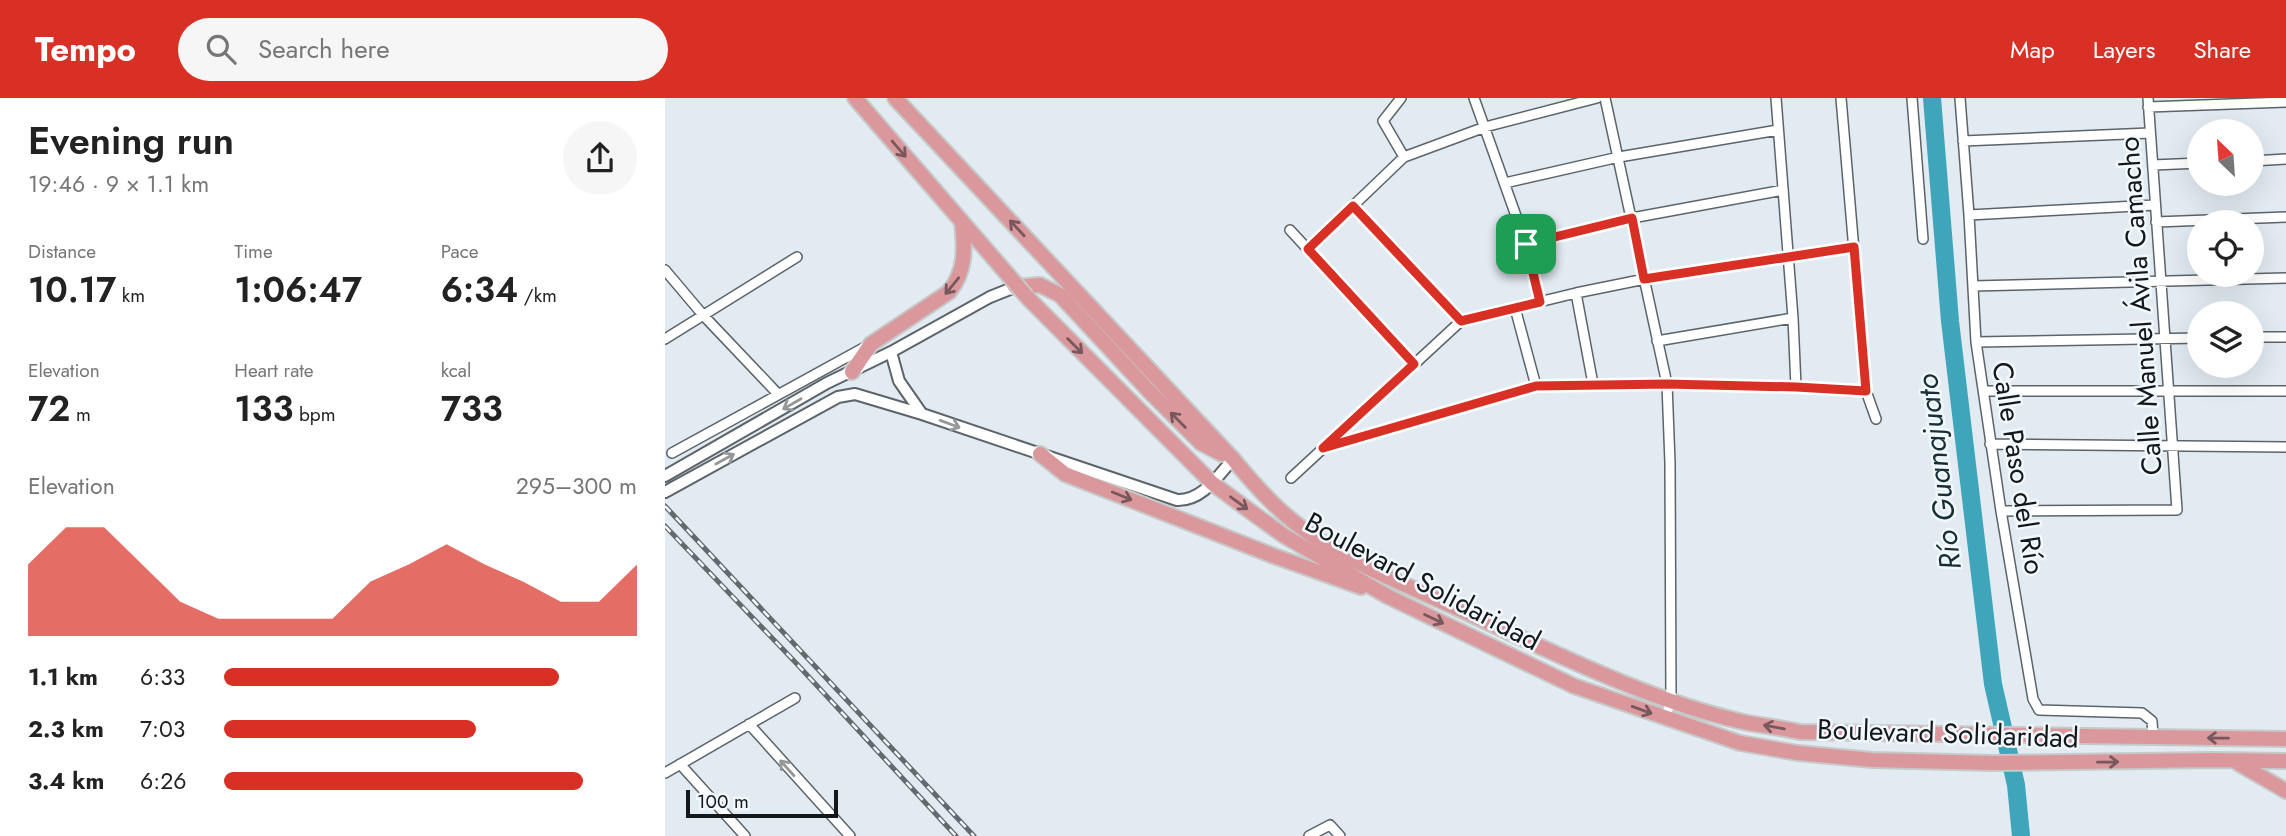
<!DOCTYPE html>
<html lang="en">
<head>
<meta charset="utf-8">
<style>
	:root { --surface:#fff; --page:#f6f6f6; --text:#222; --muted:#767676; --accent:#d93025 }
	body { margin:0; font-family:Jost,sans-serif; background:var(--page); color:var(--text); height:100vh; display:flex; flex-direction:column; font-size:26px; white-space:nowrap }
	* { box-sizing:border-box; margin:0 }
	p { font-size:23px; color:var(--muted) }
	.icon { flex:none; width:38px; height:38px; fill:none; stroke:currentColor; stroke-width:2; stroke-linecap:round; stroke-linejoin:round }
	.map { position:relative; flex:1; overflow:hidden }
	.side { display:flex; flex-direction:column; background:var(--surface); width:665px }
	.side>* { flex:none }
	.needle { width:46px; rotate:335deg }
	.buttons { position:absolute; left:1522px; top:21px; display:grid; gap:14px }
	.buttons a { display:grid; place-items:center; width:77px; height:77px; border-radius:50%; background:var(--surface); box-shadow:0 7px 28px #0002; font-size:35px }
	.scale { position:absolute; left:21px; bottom:18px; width:152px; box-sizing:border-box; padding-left:7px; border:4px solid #15181b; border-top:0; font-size:19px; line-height:24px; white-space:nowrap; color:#15181b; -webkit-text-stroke:5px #f1f8fe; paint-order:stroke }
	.pin { position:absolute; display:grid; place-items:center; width:60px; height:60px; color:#fff; margin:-30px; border-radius:14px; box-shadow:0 4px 10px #0006 }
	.round { display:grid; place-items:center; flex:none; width:74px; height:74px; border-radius:37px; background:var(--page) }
	.head { display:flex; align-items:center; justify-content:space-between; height:119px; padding:0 28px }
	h1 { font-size:38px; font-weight:600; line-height:52px }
	.stats { display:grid; grid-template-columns:repeat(3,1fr); gap:10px; height:119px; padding:7px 28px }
	.stats div { display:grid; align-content:center }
	.stats b { font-size:35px; font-weight:600 }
	.stats small { font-size:19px; font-weight:400 }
	.stats p { font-size:19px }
	.chart { height:196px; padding:14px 28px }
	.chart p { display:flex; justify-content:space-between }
	.chart svg { width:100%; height:126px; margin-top:7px; fill:var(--accent); opacity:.7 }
	ul { padding:0 28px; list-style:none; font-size:23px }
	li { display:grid; grid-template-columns:112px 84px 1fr; align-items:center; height:52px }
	li i { height:18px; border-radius:9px; background:var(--accent) }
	header { display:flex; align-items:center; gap:42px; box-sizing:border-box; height:98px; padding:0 35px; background:var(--accent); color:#fff }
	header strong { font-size:33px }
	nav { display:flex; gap:38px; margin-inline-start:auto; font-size:24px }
	.search { width:490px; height:63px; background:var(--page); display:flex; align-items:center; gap:18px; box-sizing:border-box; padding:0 24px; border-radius:38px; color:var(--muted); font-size:26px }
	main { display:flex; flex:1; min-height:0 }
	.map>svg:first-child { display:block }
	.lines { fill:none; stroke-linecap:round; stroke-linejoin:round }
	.river { stroke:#3ea5ba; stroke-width:18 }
	.minor-casing { stroke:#5c646a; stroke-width:12 }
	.tertiary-casing { stroke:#5c646a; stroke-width:14 }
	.trunk-casing { stroke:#c7c8c8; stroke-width:18 }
	.minor { stroke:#fff; stroke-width:9 }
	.tertiary { stroke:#fff; stroke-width:10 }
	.trunk { stroke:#da979c; stroke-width:14 }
	.rail-casing { stroke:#63696d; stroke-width:5 }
	.rail { stroke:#f1f8fe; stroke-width:2.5; stroke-dasharray:8; stroke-linecap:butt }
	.trunk-bridge-casing { stroke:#c7c8c8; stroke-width:18; stroke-linecap:butt }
	.trunk-bridge { stroke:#da979c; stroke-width:14 }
	.oneway { stroke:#78585c }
	.oneway2 { stroke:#969798 }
	.route-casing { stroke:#fff; stroke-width:14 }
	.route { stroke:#d93025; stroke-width:9 }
	.labels { text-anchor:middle; stroke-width:5; stroke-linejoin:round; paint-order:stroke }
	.street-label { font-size:28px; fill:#15181b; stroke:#f1f8fe }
	.water-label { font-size:30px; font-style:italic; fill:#172e34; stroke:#f1f8fe }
</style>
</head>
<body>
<header>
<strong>Tempo</strong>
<div class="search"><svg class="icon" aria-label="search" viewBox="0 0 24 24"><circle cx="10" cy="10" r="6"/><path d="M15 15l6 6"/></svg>Search here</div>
<nav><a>Map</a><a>Layers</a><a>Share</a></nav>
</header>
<main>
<section class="side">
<div class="head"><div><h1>Evening run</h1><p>19:46 · 9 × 1.1 km</p></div><a class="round"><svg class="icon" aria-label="share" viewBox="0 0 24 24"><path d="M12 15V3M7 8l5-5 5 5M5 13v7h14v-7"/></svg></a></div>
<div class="stats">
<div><p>Distance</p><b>10.17<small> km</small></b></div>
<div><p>Time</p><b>1:06:47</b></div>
<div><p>Pace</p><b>6:34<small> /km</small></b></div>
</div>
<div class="stats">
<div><p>Elevation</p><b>72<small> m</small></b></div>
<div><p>Heart rate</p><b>133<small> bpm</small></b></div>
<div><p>kcal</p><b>733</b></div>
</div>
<div class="chart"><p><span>Elevation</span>295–300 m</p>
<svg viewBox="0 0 160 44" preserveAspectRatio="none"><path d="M0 44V19L10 6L20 6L30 19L40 32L50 38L60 38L70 38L80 38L90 25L100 19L110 12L120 19L130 25L140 32L150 32L160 19V44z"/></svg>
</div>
<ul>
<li><b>1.1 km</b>6:33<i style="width:81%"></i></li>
<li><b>2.3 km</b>7:03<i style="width:61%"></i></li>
<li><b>3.4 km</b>6:26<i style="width:87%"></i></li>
</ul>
</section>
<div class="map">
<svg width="1621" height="738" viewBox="0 0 1621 738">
	<rect width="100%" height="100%" fill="#e2ebf2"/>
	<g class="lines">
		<!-- river -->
		<path class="river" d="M1267,0L1285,223L1328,586L1351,687L1356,738"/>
		<defs>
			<path id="minor" d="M736,0L718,23L739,59
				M809,0L861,146L875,204
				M940,0L1002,286L1005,365L1006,602L1000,621
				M1111,0L1128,220L1131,289
				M1176,0L1201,293L1211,321
				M1247,0L1258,141
				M1295,0L1304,117L1311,244L1336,413L1368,601L1374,612L1477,615L1487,623L1488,639
				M1483,9L1621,4
				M1298,43L1485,35
				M1587,63L1621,61
				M1488,67L1535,65
				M840,85L954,59L1113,32
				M688,108L796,223
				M1304,117L1490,107
				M1491,124L1621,119
				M625,132L749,266
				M861,146L967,120L1118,92
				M643,151L739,59L820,29L932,0
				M0,172L38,217L113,296
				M1308,188L1621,180
				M911,195L928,286
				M850,210L871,288
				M1587,239H1621
				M0,241L132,159
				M992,243L1128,220
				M1311,244L1535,240
				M1320,293H1621
				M1325,346L1621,349
				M660,350L871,288L1002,286L1131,289L1201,293
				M7,355L202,248
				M626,380L796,223L911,195L980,181L1189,149
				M1336,413L1512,412L1483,0
				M84,626L185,738
				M15,666L80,738
				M0,675L130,600
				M644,738L665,727L675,738"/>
			<path id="tertiary" d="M226,254L234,283L257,316
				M0,378L162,285L226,254L325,199L350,189
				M0,394L173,299L190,296L257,316L512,402C537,403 553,378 568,361"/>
			<path id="trunk" d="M190,0L344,178
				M230,0L568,361C592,390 616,417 648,438C694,469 746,489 796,512C885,553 986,604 1083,625C1100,628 1118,630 1135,634L1621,641
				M350,189L375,187L395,197L484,293L536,345L557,356
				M362,199L547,385L589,416L618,437L722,498L909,588L1075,645L1133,655L1207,662L1328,665L1547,662L1621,663
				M187,274L206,246L284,194C301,173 300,151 297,125
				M375,356L400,376L609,458L696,489
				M1571,664L1621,693"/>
		</defs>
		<!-- minor casing -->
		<use href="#minor" class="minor-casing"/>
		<!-- tertiary casing -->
		<use href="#tertiary" class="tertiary-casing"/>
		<!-- trunk casing -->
		<use href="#trunk" class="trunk-casing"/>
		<!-- minor -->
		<use href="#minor" class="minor"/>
		<!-- tertiary -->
		<use href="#tertiary" class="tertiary"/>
		<!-- trunk -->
		<use href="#trunk" class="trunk"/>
		<defs>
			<path id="rail" d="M0,408L309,738
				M0,428L131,565L291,738"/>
		</defs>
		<!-- rail casing -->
		<use href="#rail" class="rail-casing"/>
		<!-- rail -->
		<use href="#rail" class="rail"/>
		<defs>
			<path id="trunk-bridge" d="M344,178L362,199"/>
		</defs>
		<!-- trunk-bridge casing -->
		<use href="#trunk-bridge" class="trunk-bridge-casing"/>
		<!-- trunk-bridge -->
		<use href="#trunk-bridge" class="trunk-bridge"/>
	</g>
	<!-- one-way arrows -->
	<defs><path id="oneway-shaft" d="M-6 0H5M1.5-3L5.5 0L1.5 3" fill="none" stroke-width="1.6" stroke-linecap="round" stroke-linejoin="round" transform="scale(1.75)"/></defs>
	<g class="oneway">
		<use href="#oneway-shaft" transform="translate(234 51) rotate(49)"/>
		<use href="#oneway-shaft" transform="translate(352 130) rotate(-133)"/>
		<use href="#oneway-shaft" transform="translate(287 188) rotate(129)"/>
		<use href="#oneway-shaft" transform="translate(410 248) rotate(45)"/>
		<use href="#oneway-shaft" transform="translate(513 322) rotate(-135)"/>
		<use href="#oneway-shaft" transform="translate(457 398) rotate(22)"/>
		<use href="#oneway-shaft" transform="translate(574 405) rotate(36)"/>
		<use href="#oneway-shaft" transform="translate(769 521) rotate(26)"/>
		<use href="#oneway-shaft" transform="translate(977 612) rotate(20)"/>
		<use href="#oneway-shaft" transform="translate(1109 629) rotate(-170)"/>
		<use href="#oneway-shaft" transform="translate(1553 640) rotate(-179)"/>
		<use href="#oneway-shaft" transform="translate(1443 664) rotate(-1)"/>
	</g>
	<g class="oneway2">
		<use href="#oneway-shaft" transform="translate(127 306) rotate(150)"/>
		<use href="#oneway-shaft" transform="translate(285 326) rotate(20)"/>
		<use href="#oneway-shaft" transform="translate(60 361) rotate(-29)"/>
		<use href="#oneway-shaft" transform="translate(122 670) rotate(-132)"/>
	</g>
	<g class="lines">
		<defs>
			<path id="route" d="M688,108L796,223L875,204L861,146L967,120L979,181L1189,149L1201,293L1131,289L1002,286L871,288L658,350L749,266L643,151Z"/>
		</defs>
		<!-- route casing -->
		<use href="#route" class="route-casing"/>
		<!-- route -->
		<use href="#route" class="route"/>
	</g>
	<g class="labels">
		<!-- street labels -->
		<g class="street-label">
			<text transform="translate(1475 208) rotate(-94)" y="10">Calle Manuel Ávila Camacho</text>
			<text transform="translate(1354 370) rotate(81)" y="10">Calle Paso del Río</text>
			<text transform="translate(758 483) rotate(28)" y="10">Boulevard Solidaridad</text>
			<text transform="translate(1283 635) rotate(2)" y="10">Boulevard Solidaridad</text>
		</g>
		<!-- water labels -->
		<g class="water-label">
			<text transform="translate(1274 374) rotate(-97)" y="10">Río Guanajuato</text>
		</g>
	</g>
</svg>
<div class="buttons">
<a><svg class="needle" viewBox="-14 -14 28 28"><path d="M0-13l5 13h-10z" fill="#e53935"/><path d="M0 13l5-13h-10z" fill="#767676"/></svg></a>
<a><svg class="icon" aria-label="locate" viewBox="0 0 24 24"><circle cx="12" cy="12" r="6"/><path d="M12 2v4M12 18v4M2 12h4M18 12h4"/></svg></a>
<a><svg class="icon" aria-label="layers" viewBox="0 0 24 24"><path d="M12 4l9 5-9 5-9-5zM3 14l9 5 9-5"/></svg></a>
</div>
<div class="scale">100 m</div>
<div class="pin" style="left:861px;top:146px;background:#1e9e55"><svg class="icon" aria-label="arrive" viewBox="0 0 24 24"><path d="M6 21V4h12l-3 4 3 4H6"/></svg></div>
</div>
</main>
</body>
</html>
